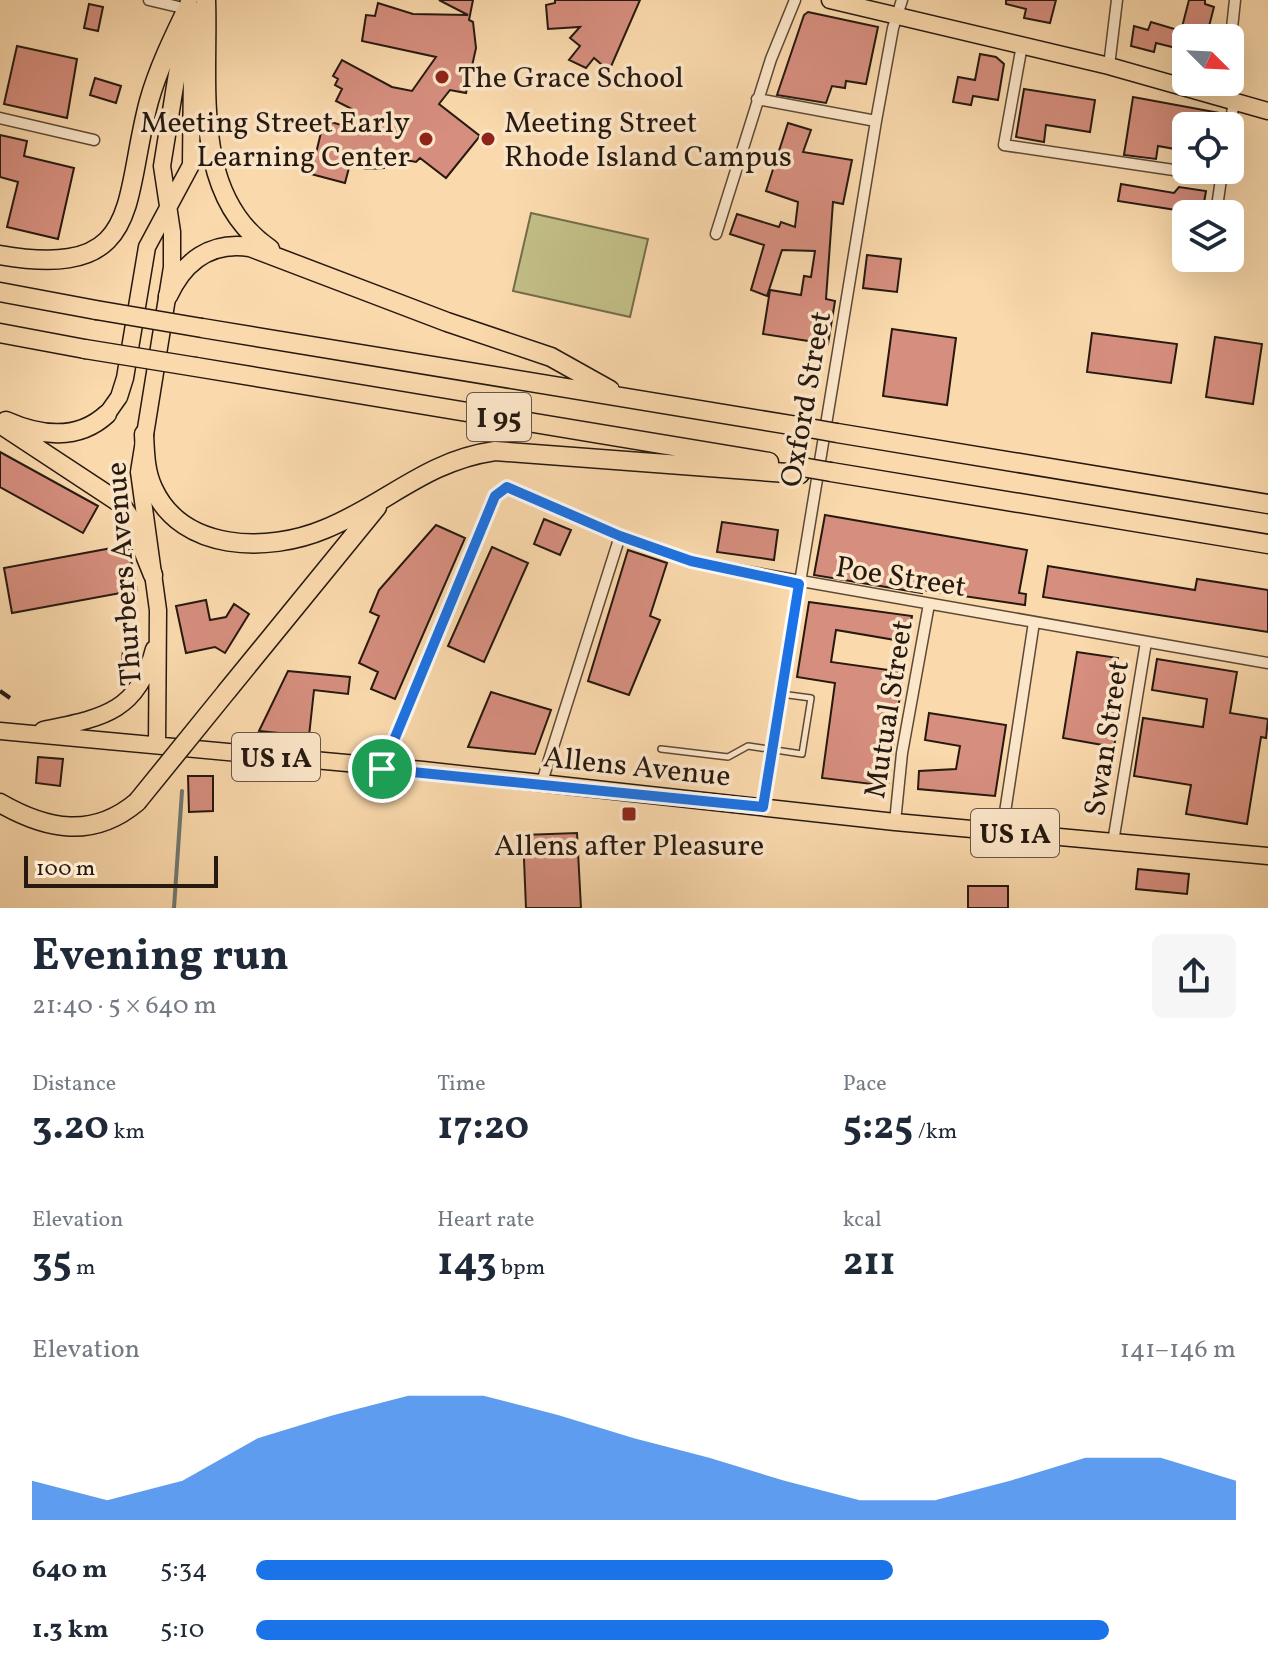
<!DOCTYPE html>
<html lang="en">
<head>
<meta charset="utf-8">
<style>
	:root { --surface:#fff; --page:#f6f6f7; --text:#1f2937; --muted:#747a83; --accent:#1a73e8 }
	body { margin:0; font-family:Vollkorn,serif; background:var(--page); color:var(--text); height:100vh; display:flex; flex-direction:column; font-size:30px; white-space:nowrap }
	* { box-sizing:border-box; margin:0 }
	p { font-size:26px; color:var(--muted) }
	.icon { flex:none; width:44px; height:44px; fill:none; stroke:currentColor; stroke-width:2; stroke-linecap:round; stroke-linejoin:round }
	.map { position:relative; height:908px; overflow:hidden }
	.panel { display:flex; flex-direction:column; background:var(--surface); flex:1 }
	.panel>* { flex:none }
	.needle { width:52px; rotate:114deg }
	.fabs { position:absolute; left:1172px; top:24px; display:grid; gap:16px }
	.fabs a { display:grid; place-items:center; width:72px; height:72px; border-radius:12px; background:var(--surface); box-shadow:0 8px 32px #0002; font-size:40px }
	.scale { position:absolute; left:24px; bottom:20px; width:194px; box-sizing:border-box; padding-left:8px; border:4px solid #261910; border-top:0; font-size:22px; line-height:28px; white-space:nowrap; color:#261910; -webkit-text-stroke:6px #fce6c9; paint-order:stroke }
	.pin { position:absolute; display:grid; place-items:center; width:68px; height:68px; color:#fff; margin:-34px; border:4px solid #fff; border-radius:50%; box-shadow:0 2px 8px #0007 }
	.round { display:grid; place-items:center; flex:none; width:84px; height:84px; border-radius:12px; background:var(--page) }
	.headline { display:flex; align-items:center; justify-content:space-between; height:136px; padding:0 32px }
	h1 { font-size:44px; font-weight:700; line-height:60px }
	.metrics { display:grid; grid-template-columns:repeat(3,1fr); gap:12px; height:136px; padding:8px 32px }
	.metrics div { display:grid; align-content:center }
	.metrics b { font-size:40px; font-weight:700 }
	.metrics small { font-size:22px; font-weight:400 }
	.metrics p { font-size:22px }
	.chart { height:224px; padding:16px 32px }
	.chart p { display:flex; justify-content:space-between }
	.chart svg { width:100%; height:144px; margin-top:8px; fill:var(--accent); opacity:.7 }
	ul { padding:0 32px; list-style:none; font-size:26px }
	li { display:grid; grid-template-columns:128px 96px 1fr; align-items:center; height:60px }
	li i { height:20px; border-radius:10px; background:var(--accent) }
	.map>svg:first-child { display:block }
	.green { fill:#c2be86; stroke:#746c4b; stroke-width:2 }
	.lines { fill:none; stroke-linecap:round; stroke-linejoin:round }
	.stream { stroke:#707971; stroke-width:4 }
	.building { fill:#d68e7e; stroke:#261910; stroke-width:2 }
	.service-casing { stroke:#5b4937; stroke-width:8 }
	.minor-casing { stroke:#5b4937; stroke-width:13 }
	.primary-casing { stroke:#261910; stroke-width:19 }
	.motorway-casing { stroke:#261910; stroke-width:21 }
	.service { stroke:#fce6c9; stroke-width:5 }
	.minor { stroke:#fce6c9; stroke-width:10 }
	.primary { stroke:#fad9ac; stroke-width:16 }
	.motorway { stroke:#fad9ac; stroke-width:18 }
	.rail { stroke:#261910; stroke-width:4; stroke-dasharray:14 14; stroke-linecap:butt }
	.motorway-bridge-casing { stroke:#261910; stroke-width:21; stroke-linecap:butt }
	.motorway-bridge { stroke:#fad9ac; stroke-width:18 }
	.route-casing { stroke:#fff; stroke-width:16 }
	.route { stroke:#1a73e8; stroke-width:10 }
	.poi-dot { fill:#8f2418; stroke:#fce6c9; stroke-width:3 }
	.labels { text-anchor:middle; stroke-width:7; stroke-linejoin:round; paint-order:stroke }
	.shield { fill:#fce6c9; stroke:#665648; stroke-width:2 }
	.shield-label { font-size:28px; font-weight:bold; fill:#261910 }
	.poi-label { font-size:30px; fill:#261910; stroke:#fce6c9; text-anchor:start }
	.street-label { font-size:30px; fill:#261910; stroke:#fce6c9 }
</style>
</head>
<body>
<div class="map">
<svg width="1268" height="908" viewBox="0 0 1268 908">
	<rect width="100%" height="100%" fill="#fad9ac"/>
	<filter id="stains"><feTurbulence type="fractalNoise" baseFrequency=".0025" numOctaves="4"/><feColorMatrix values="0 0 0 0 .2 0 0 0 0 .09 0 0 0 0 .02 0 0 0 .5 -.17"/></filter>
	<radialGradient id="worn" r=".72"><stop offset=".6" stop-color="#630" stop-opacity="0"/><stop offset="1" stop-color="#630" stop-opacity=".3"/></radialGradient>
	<!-- green -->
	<path class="green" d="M531,213L648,239L630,317L513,291Z"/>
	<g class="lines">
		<!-- stream -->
		<path class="stream" d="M174,908L182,791"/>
	</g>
	<!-- building -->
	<path class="building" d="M439,0H473L469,20L473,22L476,48L466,93L450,90L439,104L480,136L446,178L420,158L416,162L389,157L384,168L366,169L350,164L345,183L311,174L324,120L348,127L352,109L336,101L342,89L335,85L338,79L333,76L342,60L392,87L412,91L436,57L362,41L366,15L375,16L378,3L413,14L468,15Z
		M555,0H640L609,71L594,58L586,68L569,60L580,46L570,38L580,27L548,29L546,5L555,3Z
		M1006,0H1056L1050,23L1024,18L1026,9L1006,4Z
		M1189,0H1205V4L1214,7L1206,38H1186V61L1174,58L1176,48L1156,43L1154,52L1131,46L1134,26L1148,30L1151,22L1181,31Z
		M89,4L103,7L98,31L84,28Z
		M808,12L878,27L866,84L846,81L845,88L832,86L826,103L777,95L804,15Z
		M17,46L77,59L67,118L4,104Z
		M980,54L996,57L1004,64L998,100L973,96L971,105L953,102L958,77L975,80Z
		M95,78L121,86L116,103L90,95Z
		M1024,89L1095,100L1090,132L1046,125L1044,142L1016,137Z
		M1133,97L1220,113L1218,126H1186V151L1158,146L1156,159L1124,155Z
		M788,123L811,130L803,152L852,160L843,204L833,202L826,299L835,301L828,344L763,334L770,290L801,295L804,276L811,277L815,251L782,250L767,296L751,290L764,245L730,234L737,214L779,227L781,222L795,227L798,202L766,191Z
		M0,135L27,141L24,156L74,168L58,239L7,227L18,182L0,177Z
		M1121,184L1174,193L1179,187L1206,191L1202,214L1118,201Z
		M867,255L901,259L897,292L863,288Z
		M892,329L956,338L947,405L883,396Z
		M1092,333L1177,344L1171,383L1087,372Z
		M1215,337L1262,344L1253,404L1206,397Z
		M0,452L98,506L83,533L0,487Z
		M825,515L1027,550L1019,593L1026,594L1025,605L923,590L922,593L814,575Z
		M544,519L571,530L560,555L534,544Z
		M722,522L778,530L774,560L717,552Z
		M436,525L465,538L395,699L371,689L378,672L359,663L379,616L370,612L379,590Z
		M128,545L137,590L12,613L4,568Z
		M492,547L528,563L484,662L448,646Z
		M628,550L667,563L650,616L660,620L629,695L588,681Z
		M1048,566L1195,590L1197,579L1268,590V632L1043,597Z
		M206,600L210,620L226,617L234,604L249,614L225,653L215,647L186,653L176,606Z
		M809,602L912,616L907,642L836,630L831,662L903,672L888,786L822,778L835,683L797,677Z
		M126,626L136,627L132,660L122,659Z
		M1077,652L1118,658L1110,704L1121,706L1114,747L1063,738Z
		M1157,659L1237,672L1230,713L1268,719L1266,738L1261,737L1247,824L1186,814L1191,785L1134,776L1143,718L1203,727L1207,699L1152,690Z
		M288,671L350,677L348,694L314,690L309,736L259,731Z
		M491,692L551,710L535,754L468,747Z
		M929,713L1006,725L995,796L918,789L919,771L956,769L960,746L925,740Z
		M38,757L63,759L60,786L36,783Z
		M188,776H213V811L189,812Z
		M577,833L581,908H526L523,835Z
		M1138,869L1189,874L1187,894L1136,889Z
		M968,886H1008V908H968Z"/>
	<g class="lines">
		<defs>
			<path id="service" d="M661,749L728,757L748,746L802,754L811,698L781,694"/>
			<path id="minor" d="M149,0L187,9
				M1022,45L1004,145L1221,177
				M1230,47L1235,0
				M1109,66L1117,0
				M1224,98L1226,82
				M757,99L876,121
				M0,118L94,140
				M1230,127L1234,101
				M1216,214L1222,172
				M716,234L771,59L795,0
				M382,769L495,496L507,487L620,536L699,563L1268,663
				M541,785L620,536
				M763,807L876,121L893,28L902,0
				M895,822L902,753L929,604
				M1002,832L1034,622
				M1113,842L1146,642"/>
			<path id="primary" d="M830,0L1109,66L1268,111
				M107,414L119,397L125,378L147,247L191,165L192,69L202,9
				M43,730C101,718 138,713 154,649
				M0,731L423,770L895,822L1268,856
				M157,745L158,610L139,472L172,267V232L162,166L189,0"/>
			<path id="motorway" d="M206,0C209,83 190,195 270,249
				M0,255C144,280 122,202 149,101C158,69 173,38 187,9
				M0,292L96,310
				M168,296C184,261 211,241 250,247L447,322L551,357L610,390
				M202,328L809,428
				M0,333L85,349
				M196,367L769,462
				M6,421C40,436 78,441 107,414
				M0,424L120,503L130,518L153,575
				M837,433L1268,504
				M144,434C145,453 145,471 153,488C182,552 268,553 325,529C387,504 425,461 495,451L800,474
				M831,472L1268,544
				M227,691L377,507
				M0,803C47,830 93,839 137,802"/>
		</defs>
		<!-- service casing -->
		<use href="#service" class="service-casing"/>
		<!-- minor casing -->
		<use href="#minor" class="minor-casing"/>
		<!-- primary casing -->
		<use href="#primary" class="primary-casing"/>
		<!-- motorway casing -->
		<use href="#motorway" class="motorway-casing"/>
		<!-- service -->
		<use href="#service" class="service"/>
		<!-- minor -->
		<use href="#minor" class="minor"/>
		<!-- primary -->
		<use href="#primary" class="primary"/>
		<!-- motorway -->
		<use href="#motorway" class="motorway"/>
		<!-- rail -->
		<path class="rail" d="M0,691L10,698"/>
		<defs>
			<path id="motorway-bridge" d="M96,310L202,328
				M85,349L196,367
				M809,428L837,433
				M802,467L831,472
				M137,802L227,691"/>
		</defs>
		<!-- motorway-bridge casing -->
		<use href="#motorway-bridge" class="motorway-bridge-casing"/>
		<!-- motorway-bridge -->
		<use href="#motorway-bridge" class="motorway-bridge"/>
	</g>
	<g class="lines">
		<defs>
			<path id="route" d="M507,487L620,536L691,561L799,584L763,807L382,769L495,496Z"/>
		</defs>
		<!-- route casing -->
		<use href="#route" class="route-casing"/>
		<!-- route -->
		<use href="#route" class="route"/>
	</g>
	<!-- markers -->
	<g class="poi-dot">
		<circle cx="442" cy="77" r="8"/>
		<circle cx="426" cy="139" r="8"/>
		<circle cx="488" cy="139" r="8"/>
		<rect x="621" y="806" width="16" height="16" rx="4"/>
	</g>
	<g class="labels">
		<!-- shield labels -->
		<g class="shield">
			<rect x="467" y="393" width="64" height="48" rx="6"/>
			<rect x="232" y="733" width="88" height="48" rx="6"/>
			<rect x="971" y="809" width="88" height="48" rx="6"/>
		</g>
		<g class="shield-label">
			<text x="499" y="427">I 95</text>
			<text x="276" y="767">US 1A</text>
			<text x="1015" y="843">US 1A</text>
		</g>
		<!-- poi labels -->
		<g class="poi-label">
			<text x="458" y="87">The Grace School</text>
			<text x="410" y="132" text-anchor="end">Meeting Street Early<tspan x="410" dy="34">Learning Center</tspan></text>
			<text x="504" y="132">Meeting Street<tspan x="504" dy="34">Rhode Island Campus</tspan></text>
			<text x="629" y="855" text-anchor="middle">Allens after Pleasure</text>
		</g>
		<!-- street labels -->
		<g class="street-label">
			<text transform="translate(805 399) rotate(-80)" y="10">Oxford Street</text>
			<text transform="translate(123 574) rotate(-94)" y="10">Thurbers Avenue</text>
			<text transform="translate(901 576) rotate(9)" y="10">Poe Street</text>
			<text transform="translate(888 709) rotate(-81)" y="10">Mutual Street</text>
			<text transform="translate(1106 738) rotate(-81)" y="10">Swan Street</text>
			<text transform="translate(637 766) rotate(6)" y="10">Allens Avenue</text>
		</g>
	</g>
	<rect width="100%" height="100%" filter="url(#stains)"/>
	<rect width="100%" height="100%" fill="url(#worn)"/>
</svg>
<div class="fabs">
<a><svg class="needle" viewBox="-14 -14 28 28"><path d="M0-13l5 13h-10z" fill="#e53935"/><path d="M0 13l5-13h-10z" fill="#747a83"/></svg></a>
<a><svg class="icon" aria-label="locate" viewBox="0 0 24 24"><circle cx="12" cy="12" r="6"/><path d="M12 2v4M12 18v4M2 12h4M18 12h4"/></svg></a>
<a><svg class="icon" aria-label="layers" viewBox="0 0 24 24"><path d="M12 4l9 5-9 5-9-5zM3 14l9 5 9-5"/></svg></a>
</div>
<div class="scale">100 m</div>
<div class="pin" style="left:382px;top:769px;background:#1e9e55"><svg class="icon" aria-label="arrive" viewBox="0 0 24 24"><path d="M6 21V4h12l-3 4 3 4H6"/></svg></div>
</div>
<section class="panel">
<div class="headline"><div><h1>Evening run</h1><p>21:40 · 5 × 640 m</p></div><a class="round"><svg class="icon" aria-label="share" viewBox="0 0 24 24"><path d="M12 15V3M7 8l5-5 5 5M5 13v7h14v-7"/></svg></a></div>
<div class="metrics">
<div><p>Distance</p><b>3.20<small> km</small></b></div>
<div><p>Time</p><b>17:20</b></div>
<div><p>Pace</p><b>5:25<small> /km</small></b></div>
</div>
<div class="metrics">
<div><p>Elevation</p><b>35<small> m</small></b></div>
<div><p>Heart rate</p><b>143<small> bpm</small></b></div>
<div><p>kcal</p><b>211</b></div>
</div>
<div class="chart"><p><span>Elevation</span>141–146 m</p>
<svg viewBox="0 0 160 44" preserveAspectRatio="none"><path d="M0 44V32L10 38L20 32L30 19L40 12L50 6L60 6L70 12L80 19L90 25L100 32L110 38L120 38L130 32L140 25L150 25L160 32V44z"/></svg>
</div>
<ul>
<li><b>640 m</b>5:34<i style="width:65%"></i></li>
<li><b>1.3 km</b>5:10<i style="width:87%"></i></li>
</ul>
</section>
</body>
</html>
